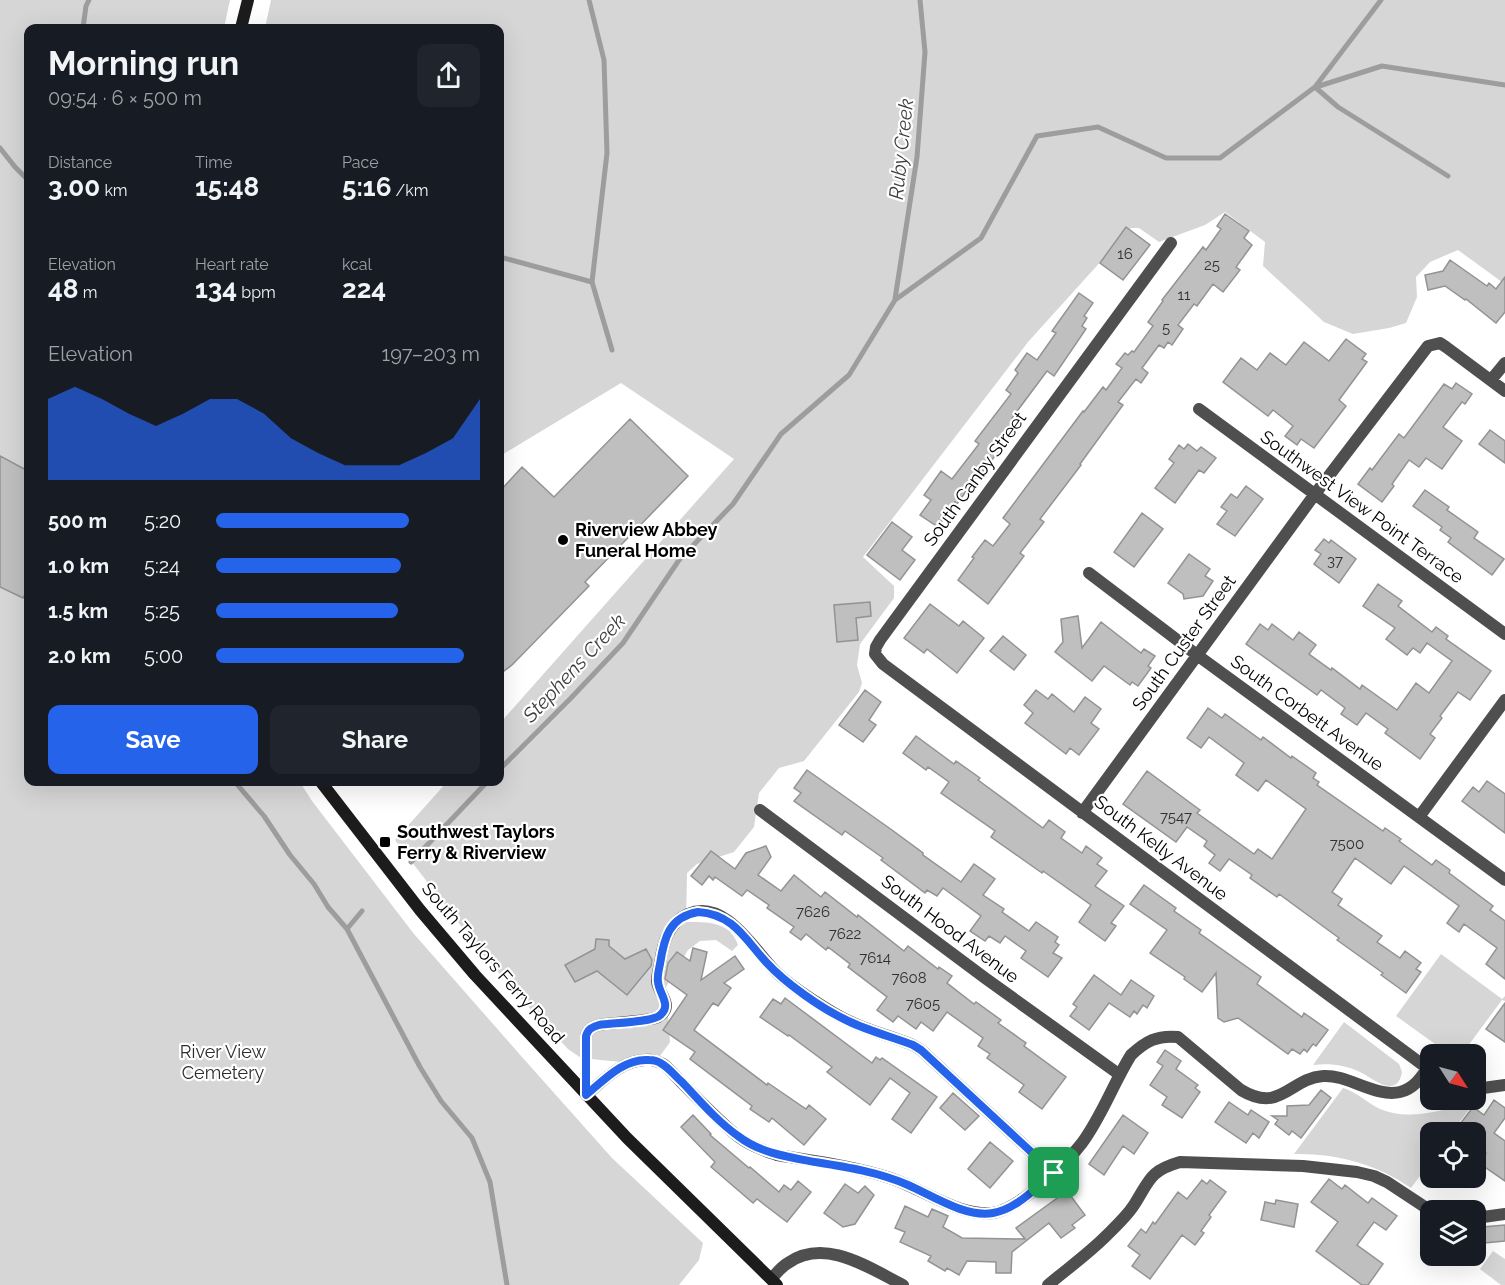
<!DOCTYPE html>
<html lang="en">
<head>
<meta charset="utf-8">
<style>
	:root { --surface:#171b24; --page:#20242c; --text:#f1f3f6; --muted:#9ea1a6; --accent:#2563eb }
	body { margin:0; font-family:Raleway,sans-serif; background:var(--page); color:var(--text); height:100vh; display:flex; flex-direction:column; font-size:22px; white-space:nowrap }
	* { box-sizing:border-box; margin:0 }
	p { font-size:20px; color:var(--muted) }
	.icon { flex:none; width:33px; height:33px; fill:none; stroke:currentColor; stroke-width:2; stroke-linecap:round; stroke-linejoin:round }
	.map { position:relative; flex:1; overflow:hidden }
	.sheet { position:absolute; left:24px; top:24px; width:480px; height:762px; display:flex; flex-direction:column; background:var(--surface); border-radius:12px; box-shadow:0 6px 24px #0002 }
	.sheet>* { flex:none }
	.needle { width:39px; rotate:126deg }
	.tools { position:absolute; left:1420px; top:1044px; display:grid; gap:12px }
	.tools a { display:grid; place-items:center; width:66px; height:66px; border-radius:12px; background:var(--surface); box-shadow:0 6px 24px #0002; font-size:30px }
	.pin { position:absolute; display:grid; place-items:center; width:51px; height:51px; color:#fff; margin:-26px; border-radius:12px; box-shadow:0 3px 9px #0006 }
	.round { display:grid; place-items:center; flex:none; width:63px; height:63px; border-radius:12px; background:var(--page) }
	.head { display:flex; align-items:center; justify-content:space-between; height:102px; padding:0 24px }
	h1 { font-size:33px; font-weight:700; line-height:45px }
	.metrics { display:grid; grid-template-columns:repeat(3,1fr); gap:9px; height:102px; padding:6px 24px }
	.metrics div { display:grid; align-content:center }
	.metrics b { font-size:26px; font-weight:700 }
	.metrics small { font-size:16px; font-weight:400 }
	.metrics p { font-size:16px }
	.chart { height:168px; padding:12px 24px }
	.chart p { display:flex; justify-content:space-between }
	.chart svg { width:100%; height:108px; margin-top:6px; fill:var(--accent); opacity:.7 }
	.action { display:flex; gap:12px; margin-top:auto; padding:12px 24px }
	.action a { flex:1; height:69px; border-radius:12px; background:var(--accent); color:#fff; font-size:24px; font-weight:700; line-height:69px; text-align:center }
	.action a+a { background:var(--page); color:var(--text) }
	ul { padding:0 24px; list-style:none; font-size:20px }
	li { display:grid; grid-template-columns:96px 72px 1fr; align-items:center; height:45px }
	li i { height:15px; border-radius:8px; background:var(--accent) }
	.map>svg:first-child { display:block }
	.green { fill:#d6d6d6 }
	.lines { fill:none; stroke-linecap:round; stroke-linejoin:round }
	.stream { stroke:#9d9d9d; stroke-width:5 }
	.building { fill:#bfbfbf; stroke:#939393; stroke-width:1.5 }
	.street { stroke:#4f4f4f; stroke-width:12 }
	.secondary { stroke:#1c1c1c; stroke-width:12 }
	.route-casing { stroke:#fff; stroke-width:12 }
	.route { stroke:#2563eb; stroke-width:8 }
	.poi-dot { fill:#000; stroke:#fff; stroke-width:2 }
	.labels { text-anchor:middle; stroke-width:4.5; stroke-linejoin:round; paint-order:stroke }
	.number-label { font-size:15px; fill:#303030 }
	.street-label { font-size:18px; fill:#000; stroke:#fff }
	.poi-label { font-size:18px; font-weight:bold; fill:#000; stroke:#fff; text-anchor:start }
	.park-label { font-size:18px; fill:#2d2d2d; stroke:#fff }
	.water-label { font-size:20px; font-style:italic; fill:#3e3e3e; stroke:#fff }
</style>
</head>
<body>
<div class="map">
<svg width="1505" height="1285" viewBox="0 0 1505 1285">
	<rect width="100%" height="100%" fill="#fff"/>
	<!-- green -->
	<path class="green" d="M0,0H230L224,28H28V782H300L312,801L414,934L522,1057L612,1158L703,1243L699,1260L679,1285H0Z
		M271,0H1505V281L1502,282L1458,250L1430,262L1416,277L1417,297L1406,323L1389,328L1353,334L1324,322L1263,266L1265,242L1225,212L1205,225L1159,242L1139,228H1131L1028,342L863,557L894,586V598L860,644L857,665L862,683L859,692L804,761L779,768L759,793L754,827L734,852L697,864L687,873L686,922C707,922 730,921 738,945L732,951L716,940L700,941L688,950L666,987L670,1042L660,1056L644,1055L621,1062L581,1058L568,1049L522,1000L481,952L395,840L447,782H500V723L734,459L621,383L500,456V28H265Z
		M1441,954L1502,999L1505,996V1001L1502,1000L1462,1054H1449L1396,1016Z
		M1344,1022L1399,1064L1402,1072C1401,1079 1398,1085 1391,1086C1381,1087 1369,1076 1360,1072C1346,1065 1329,1063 1313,1065Z
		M1343,1088C1357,1092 1367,1103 1380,1109C1410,1122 1444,1109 1474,1103L1452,1132H1431V1161L1411,1188C1377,1164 1336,1153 1294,1154Z
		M1493,1251L1505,1259V1285H1501L1480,1269Z"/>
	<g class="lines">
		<!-- stream -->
		<path class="stream" d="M589,0L604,60L607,153L592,282
			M83,28L86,6L89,0
			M1315,87L1338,107L1448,176
			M1316,87L1382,66L1505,85
			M0,148L15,167L28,180
			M500,257L592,282L612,350
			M895,299L917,157L925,52L920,0
			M500,769L570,699L623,643L679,560L733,504L781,434L849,375L895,300L981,238L1037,136L1098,127L1166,158H1220L1315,87L1381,0
			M235,782L264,816L290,855L314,884L328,907L347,929
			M411,862L487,782
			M362,911L347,929L420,1067L441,1101L472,1138L490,1182L507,1285"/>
	</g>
	<!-- building -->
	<path class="building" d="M1225,214L1249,231L1244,238L1252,245L1236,267L1240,270L1223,292L1213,284L1197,306L1194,304L1178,325L1183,329L1172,345L1168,342L1164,348L1159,345L1142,368L1148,373L1141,383L1136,379L1118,402L1123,405L1080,464L1081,465L1040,519L1044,522L1020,553L1024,556L988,604L958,580L974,558L972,557L985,540L993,546L1010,524L1003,518L1083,411L1084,412L1103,387L1106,390L1122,368L1116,364L1125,353L1128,355L1132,351L1134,352L1153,326L1148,322L1163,301L1162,300L1203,247L1206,250L1221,229L1217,226Z
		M1126,227L1150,245L1123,280L1100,263Z
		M1450,260L1487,286L1489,283L1496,289L1505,277V312L1496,323L1466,299L1465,300L1445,286L1428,290L1425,275L1443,271Z
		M1079,293L1093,303L1084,316L1087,318L1082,326L1086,329L1054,376L1047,371L1012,418L1020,424L980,475L979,473L957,504L955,502L938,527L920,515L931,500L924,495L941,471L952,479L979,444L975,441L1011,394L1006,390L1018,373L1015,370L1027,353L1037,360L1056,333L1052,331Z
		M1346,339L1366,354L1362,359L1367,362L1339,400L1346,406L1314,448L1301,439L1297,445L1285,436L1293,426L1273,410L1268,416L1223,382L1241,358L1257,370L1270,353L1286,365L1304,342L1329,361Z
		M1456,383L1472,394L1465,404L1462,402L1443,427L1462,441L1442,469L1426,458L1419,467L1409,460L1392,484L1394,486L1382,502L1358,484L1370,468L1372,470L1399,434L1404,438L1444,384L1452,389Z
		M630,419L688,476L585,582L589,586L512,665L500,674V491L522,467L554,497Z
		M1490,430L1505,441V463L1479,444Z
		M1188,444L1197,451L1201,447L1216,458L1204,473L1199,470L1175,503L1155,488L1174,463L1169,459L1179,445L1184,449Z
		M0,456L28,471V588L23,598L0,587Z
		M1246,486L1263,499L1235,536L1217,524L1227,511L1221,507L1231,494L1237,498Z
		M1425,490L1449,507L1447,510L1478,532L1474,538L1504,559L1492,575L1448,542L1451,538L1440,530L1442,527L1413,506Z
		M1142,513L1163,529L1134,567L1114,552Z
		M892,522L912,537L902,550L915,560L900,580L867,555Z
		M1324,539L1329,543L1331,540L1356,559L1339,583L1314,564L1321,554L1315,550Z
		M1189,554L1210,569L1205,576L1213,581L1203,596L1184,599L1183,594L1168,583Z
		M1378,584L1402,601L1398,606L1432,632L1436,627L1448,636L1446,639L1491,671L1470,700L1458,692L1440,716L1442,718L1430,734L1435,738L1420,759L1385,733L1388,729L1366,713L1357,725L1341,714L1345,708L1321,690L1317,695L1246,644L1260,624L1268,630L1272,624L1293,640L1299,632L1316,645L1309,654L1331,670L1332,668L1360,689L1362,685L1397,710L1416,683L1429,693L1452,661L1427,643L1420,653L1413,648L1407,655L1386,639L1395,628L1363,606Z
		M870,602L871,616L856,618L858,640L837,642L834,605Z
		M930,604L959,626L963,621L984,638L957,673L927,649L924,653L904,638Z
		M1078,616L1082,648L1101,622L1141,653L1144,649L1155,656L1148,666L1151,668L1138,686L1132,682L1130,685L1104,666L1092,681L1055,652L1063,642L1061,619Z
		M1003,636L1026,655L1014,670L990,651Z
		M865,690L881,702L869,720L876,725L863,742L839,725Z
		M1036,690L1048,699L1052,694L1074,712L1085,697L1101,709L1091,723L1099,729L1079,755L1070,748L1066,754L1025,723L1033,713L1024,705Z
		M1208,708L1222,718L1225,714L1261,740L1263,737L1291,758L1292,756L1316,773L1313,778L1319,782L1317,785L1383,831L1385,828L1401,839L1399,841L1432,865L1436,860L1450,870L1449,873L1493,906L1490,910L1505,921V979L1486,964L1497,948L1464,924L1459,932L1447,923L1459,906L1404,866L1391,884L1355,858L1332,892L1342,899L1338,905L1382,936L1377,942L1400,958L1405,951L1421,963L1416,969L1421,972L1406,993L1381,975L1383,973L1337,940L1339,938L1279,894L1277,897L1250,878L1252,875L1229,859L1220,871L1209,863L1215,855L1204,846L1207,841L1187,827L1176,842L1123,804L1147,771L1200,810L1197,813L1254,854L1258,849L1272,859L1306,809L1266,780L1258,791L1236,775L1244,763L1209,737L1201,748L1187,738Z
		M916,736L954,764L956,761L980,778L978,780L1043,828L1049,820L1065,832L1061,838L1082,853L1086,846L1102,858L1097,864L1107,871L1095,886L1124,906L1111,923L1116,926L1105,941L1079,922L1091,905L1043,871L1042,873L991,837L995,831L941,793L949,782L928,767L926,770L903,753Z
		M807,770L892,830L923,853V855L961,882L974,864L995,879L983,895L1004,909L1002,912L1029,931L1036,922L1058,937L1055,942L1059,945L1053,953L1062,958L1048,977L1021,958L1026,951L1005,936L1000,943L989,936L985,941L970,931L981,916L943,888L937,896L927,890L925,893L881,860L883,858L845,831L842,835L794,801L801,793L794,788Z
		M1487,781L1505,794V833L1462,801L1473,787L1479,792Z
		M766,846L771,857L758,875L781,891L794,875L821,897L825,892L857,917L858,915L904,951L908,946L938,969L939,967L952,976L947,983L974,1004L976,1002L1001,1020L998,1023L1026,1043L1024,1046L1066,1077L1042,1109L1019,1092L1024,1085L987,1058L990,1054L978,1046L983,1038L947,1012L933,1031L921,1022L916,1029L898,1016L893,1022L877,1010L887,997L848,967L850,964L828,947L826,950L806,934L801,940L790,932L794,927L767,908L769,905L747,890L742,896L715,877L713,880L709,876L702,885L691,876L711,851L735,869L746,853Z
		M1144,885L1176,908L1174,911L1201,930L1199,933L1261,977L1257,984L1302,1017L1304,1013L1328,1030L1316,1046L1313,1044L1307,1052L1304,1049L1300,1054L1292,1049L1288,1054L1238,1018L1224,1022L1218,1018L1216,973L1202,992L1184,979L1185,977L1150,953L1167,930L1130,904Z
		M596,939L609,940V946L625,959L646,949L652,960L651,966L627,995L597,971L575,982L565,965L595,949Z
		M693,948L707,952L701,980L735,956L744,969L724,983L731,988L718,1006L713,1003L694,1030L767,1085L768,1083L806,1109L809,1105L826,1119L804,1145L772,1118L769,1122L750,1109L752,1106L690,1059L695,1052L663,1030L687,995L665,979L668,963L677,952L690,961Z
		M1094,975L1121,995L1131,980L1154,996L1147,1008L1143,1005L1137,1014L1134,1011L1130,1017L1109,1003L1089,1030L1070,1016L1077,1007L1073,1004Z
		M785,998L872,1063L876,1057L880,1060L882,1058L937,1097L911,1133L892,1119L910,1093L890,1078L870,1105L827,1072L832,1067L789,1035L788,1036L760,1017L773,999L781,1004Z
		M1505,1003V1042L1486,1029Z
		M1165,1050L1181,1061L1176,1069L1198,1085L1195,1088L1200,1092L1182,1118L1162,1105L1167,1097L1150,1085L1163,1066L1157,1062Z
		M1321,1090L1331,1098L1301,1138L1292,1131L1289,1135L1275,1124L1278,1120L1272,1116H1287V1106L1309,1105Z
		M953,1093L979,1116L965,1130L940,1108Z
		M1494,1100L1505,1108V1118L1494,1133L1505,1141V1181L1479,1163L1486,1153L1476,1146V1132H1454L1473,1107L1484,1115Z
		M1229,1102L1248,1115L1251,1110L1269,1122L1259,1138L1253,1133L1246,1143L1215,1122Z
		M693,1115L711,1134L710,1135L749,1168L750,1167L779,1192L784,1185L791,1190L798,1181L811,1192L787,1222L757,1199L753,1203L711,1167L715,1162L681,1127Z
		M1123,1115L1148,1133L1134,1154L1123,1146L1104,1175L1089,1164Z
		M990,1142L1013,1161L990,1188L968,1169Z
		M1329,1179L1342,1189L1345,1185L1368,1203L1372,1198L1397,1216L1386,1230L1374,1222L1357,1245L1383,1264L1368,1285H1362L1316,1251L1338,1222L1311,1202Z
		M1202,1180L1207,1184L1210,1180L1226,1192L1209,1215L1211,1217L1201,1231L1204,1233L1195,1245L1182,1235L1150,1279L1132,1266L1140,1255L1128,1246L1141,1229L1146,1233L1153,1222L1155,1224L1178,1192L1187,1199Z
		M845,1184L858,1193L865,1186L874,1195L855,1224L843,1227L824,1213Z
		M1067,1191L1085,1215L1072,1225L1075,1228L1061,1238L1049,1223L1012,1252L1011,1273H996V1262L967,1261L959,1275L947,1268L945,1271L928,1261L931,1256L900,1242L905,1232L895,1228L905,1206L928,1217L932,1209L948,1216L943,1227L962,1238L1025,1239L1016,1228Z
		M1276,1200L1298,1204L1294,1227L1261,1220L1265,1202L1275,1204Z
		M1505,1225V1241L1485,1243L1483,1227Z"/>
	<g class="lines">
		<!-- street -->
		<path class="street" d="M1171,243L880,640L876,647L875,654L883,664L1431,1071
			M1491,380L1505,363
			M1199,409L1505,634
			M1089,573L1197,655L1505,880
			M760,810L985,978L1120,1075
			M1082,813L1315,494L1428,346L1440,343L1446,347L1505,391
			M1419,817L1505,700
			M1476,1089L1505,1085
			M586,1095C604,1080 621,1061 645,1060C651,1059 657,1061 663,1064C670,1069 676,1077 682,1083C700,1101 717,1119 736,1135C748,1145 763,1150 777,1155C814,1161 853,1166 890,1178C914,1186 936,1201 961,1209C971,1212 982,1214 993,1213C1019,1209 1066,1164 1082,1143C1102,1116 1113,1084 1131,1055C1146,1041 1157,1035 1178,1037L1241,1090C1281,1114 1290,1078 1323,1076C1347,1074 1376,1098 1400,1092C1413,1089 1420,1079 1427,1069
			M586,1095V1036C588,1029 592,1027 599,1025C610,1023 651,1021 658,1017C676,1006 658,994 657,981C657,975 659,968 660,963C663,943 668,923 688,914C726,898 755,952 777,973C792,987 811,999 829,1010C855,1027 885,1034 913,1045L921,1050L1054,1173
			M1476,1218L1505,1214
			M771,1279C776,1274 781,1267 788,1263C825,1237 869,1268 903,1285
			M1048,1285C1067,1269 1088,1254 1106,1236C1115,1227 1127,1216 1134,1205C1150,1180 1149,1171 1180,1162L1303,1166L1357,1172L1374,1176L1387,1182L1431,1211"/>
		<!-- secondary -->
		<path class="secondary" d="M241,28L248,0
			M321,782L420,910L475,975L627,1138L777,1285"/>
	</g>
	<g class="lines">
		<defs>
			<path id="route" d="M698,912C733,914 745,939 766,962C785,983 822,1009 848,1021C869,1031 892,1037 913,1045L921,1050L1054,1173C1036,1187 1017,1209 993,1213C966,1218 933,1196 908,1185C878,1172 846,1167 815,1162C788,1157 760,1153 738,1136C717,1121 700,1101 682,1082C675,1076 669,1068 662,1064C658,1061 653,1060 649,1060C624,1058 604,1080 586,1095V1036C588,1029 592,1027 599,1025C612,1023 651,1022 659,1016C673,1006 659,994 658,982C657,976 659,969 660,964C664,938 669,917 698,912Z"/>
		</defs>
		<!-- route casing -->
		<use href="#route" class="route-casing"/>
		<!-- route -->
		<use href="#route" class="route"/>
	</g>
	<!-- markers -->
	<g class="poi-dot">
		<circle cx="563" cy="540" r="6"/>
		<rect x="379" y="836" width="12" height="12" rx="3"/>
	</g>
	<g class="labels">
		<!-- number labels -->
		<g class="number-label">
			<text x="1125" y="259">16</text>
			<text x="1212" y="270">25</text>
			<text x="1184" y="300">11</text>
			<text x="1166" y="333">5</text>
			<text x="1335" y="566">37</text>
			<text x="1176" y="822">7547</text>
			<text x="1347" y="849">7500</text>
			<text x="813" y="917">7626</text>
			<text x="845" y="939">7622</text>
			<text x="875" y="963">7614</text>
			<text x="909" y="983">7608</text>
			<text x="923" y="1009">7605</text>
		</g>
		<!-- street labels -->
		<g class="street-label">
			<text transform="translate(975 479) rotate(-54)" y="6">South Canby Street</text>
			<text transform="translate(1362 507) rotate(36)" y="6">Southwest View Point Terrace</text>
			<text transform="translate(1184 643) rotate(-54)" y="6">South Custer Street</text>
			<text transform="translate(1307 713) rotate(36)" y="6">South Corbett Avenue</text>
			<text transform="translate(1161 848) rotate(37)" y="6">South Kelly Avenue</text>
			<text transform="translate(950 929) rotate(37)" y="6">South Hood Avenue</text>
			<text transform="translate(493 963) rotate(49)" y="6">South Taylors Ferry Road</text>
		</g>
		<!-- poi labels -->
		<g class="poi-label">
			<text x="575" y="536">Riverview Abbey<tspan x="575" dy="21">Funeral Home</tspan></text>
			<text x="397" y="838">Southwest Taylors<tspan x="397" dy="21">Ferry &amp; Riverview</tspan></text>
		</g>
		<!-- park labels -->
		<g class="park-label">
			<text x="223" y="1058">River View<tspan x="223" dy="21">Cemetery</tspan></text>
		</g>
		<!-- water labels -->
		<g class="water-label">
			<text transform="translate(901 149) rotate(-84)" y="7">Ruby Creek</text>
			<text transform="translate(574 668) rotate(-47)" y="7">Stephens Creek</text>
		</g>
	</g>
</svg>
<div class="tools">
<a><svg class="needle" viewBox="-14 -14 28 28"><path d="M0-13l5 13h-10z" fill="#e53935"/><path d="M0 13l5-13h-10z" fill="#9ea1a6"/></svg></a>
<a><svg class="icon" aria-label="locate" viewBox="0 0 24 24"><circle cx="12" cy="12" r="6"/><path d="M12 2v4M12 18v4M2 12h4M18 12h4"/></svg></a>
<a><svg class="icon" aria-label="layers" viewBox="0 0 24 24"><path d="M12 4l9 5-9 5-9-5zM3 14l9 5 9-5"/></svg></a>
</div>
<div class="pin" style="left:1054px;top:1173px;background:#1e9e55"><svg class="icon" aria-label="arrive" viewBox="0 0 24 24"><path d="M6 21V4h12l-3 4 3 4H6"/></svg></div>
<section class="sheet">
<div class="head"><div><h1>Morning run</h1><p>09:54 · 6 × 500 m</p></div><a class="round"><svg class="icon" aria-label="share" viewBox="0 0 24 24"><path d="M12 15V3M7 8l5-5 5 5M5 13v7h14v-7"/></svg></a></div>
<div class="metrics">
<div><p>Distance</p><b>3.00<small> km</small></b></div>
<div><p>Time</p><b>15:48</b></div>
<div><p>Pace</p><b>5:16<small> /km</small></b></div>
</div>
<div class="metrics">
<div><p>Elevation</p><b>48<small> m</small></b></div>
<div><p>Heart rate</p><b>134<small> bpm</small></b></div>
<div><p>kcal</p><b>224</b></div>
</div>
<div class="chart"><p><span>Elevation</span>197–203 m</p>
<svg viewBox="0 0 160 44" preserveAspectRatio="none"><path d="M0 44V11L10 6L20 11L30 17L40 22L50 17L60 11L70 11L80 17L90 27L100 33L110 38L120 38L130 38L140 33L150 27L160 11V44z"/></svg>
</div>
<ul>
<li><b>500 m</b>5:20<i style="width:73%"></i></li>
<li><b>1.0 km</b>5:24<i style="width:70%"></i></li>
<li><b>1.5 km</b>5:25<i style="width:69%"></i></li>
<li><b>2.0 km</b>5:00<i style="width:94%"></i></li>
</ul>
<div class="action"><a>Save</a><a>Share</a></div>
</section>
</div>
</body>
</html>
